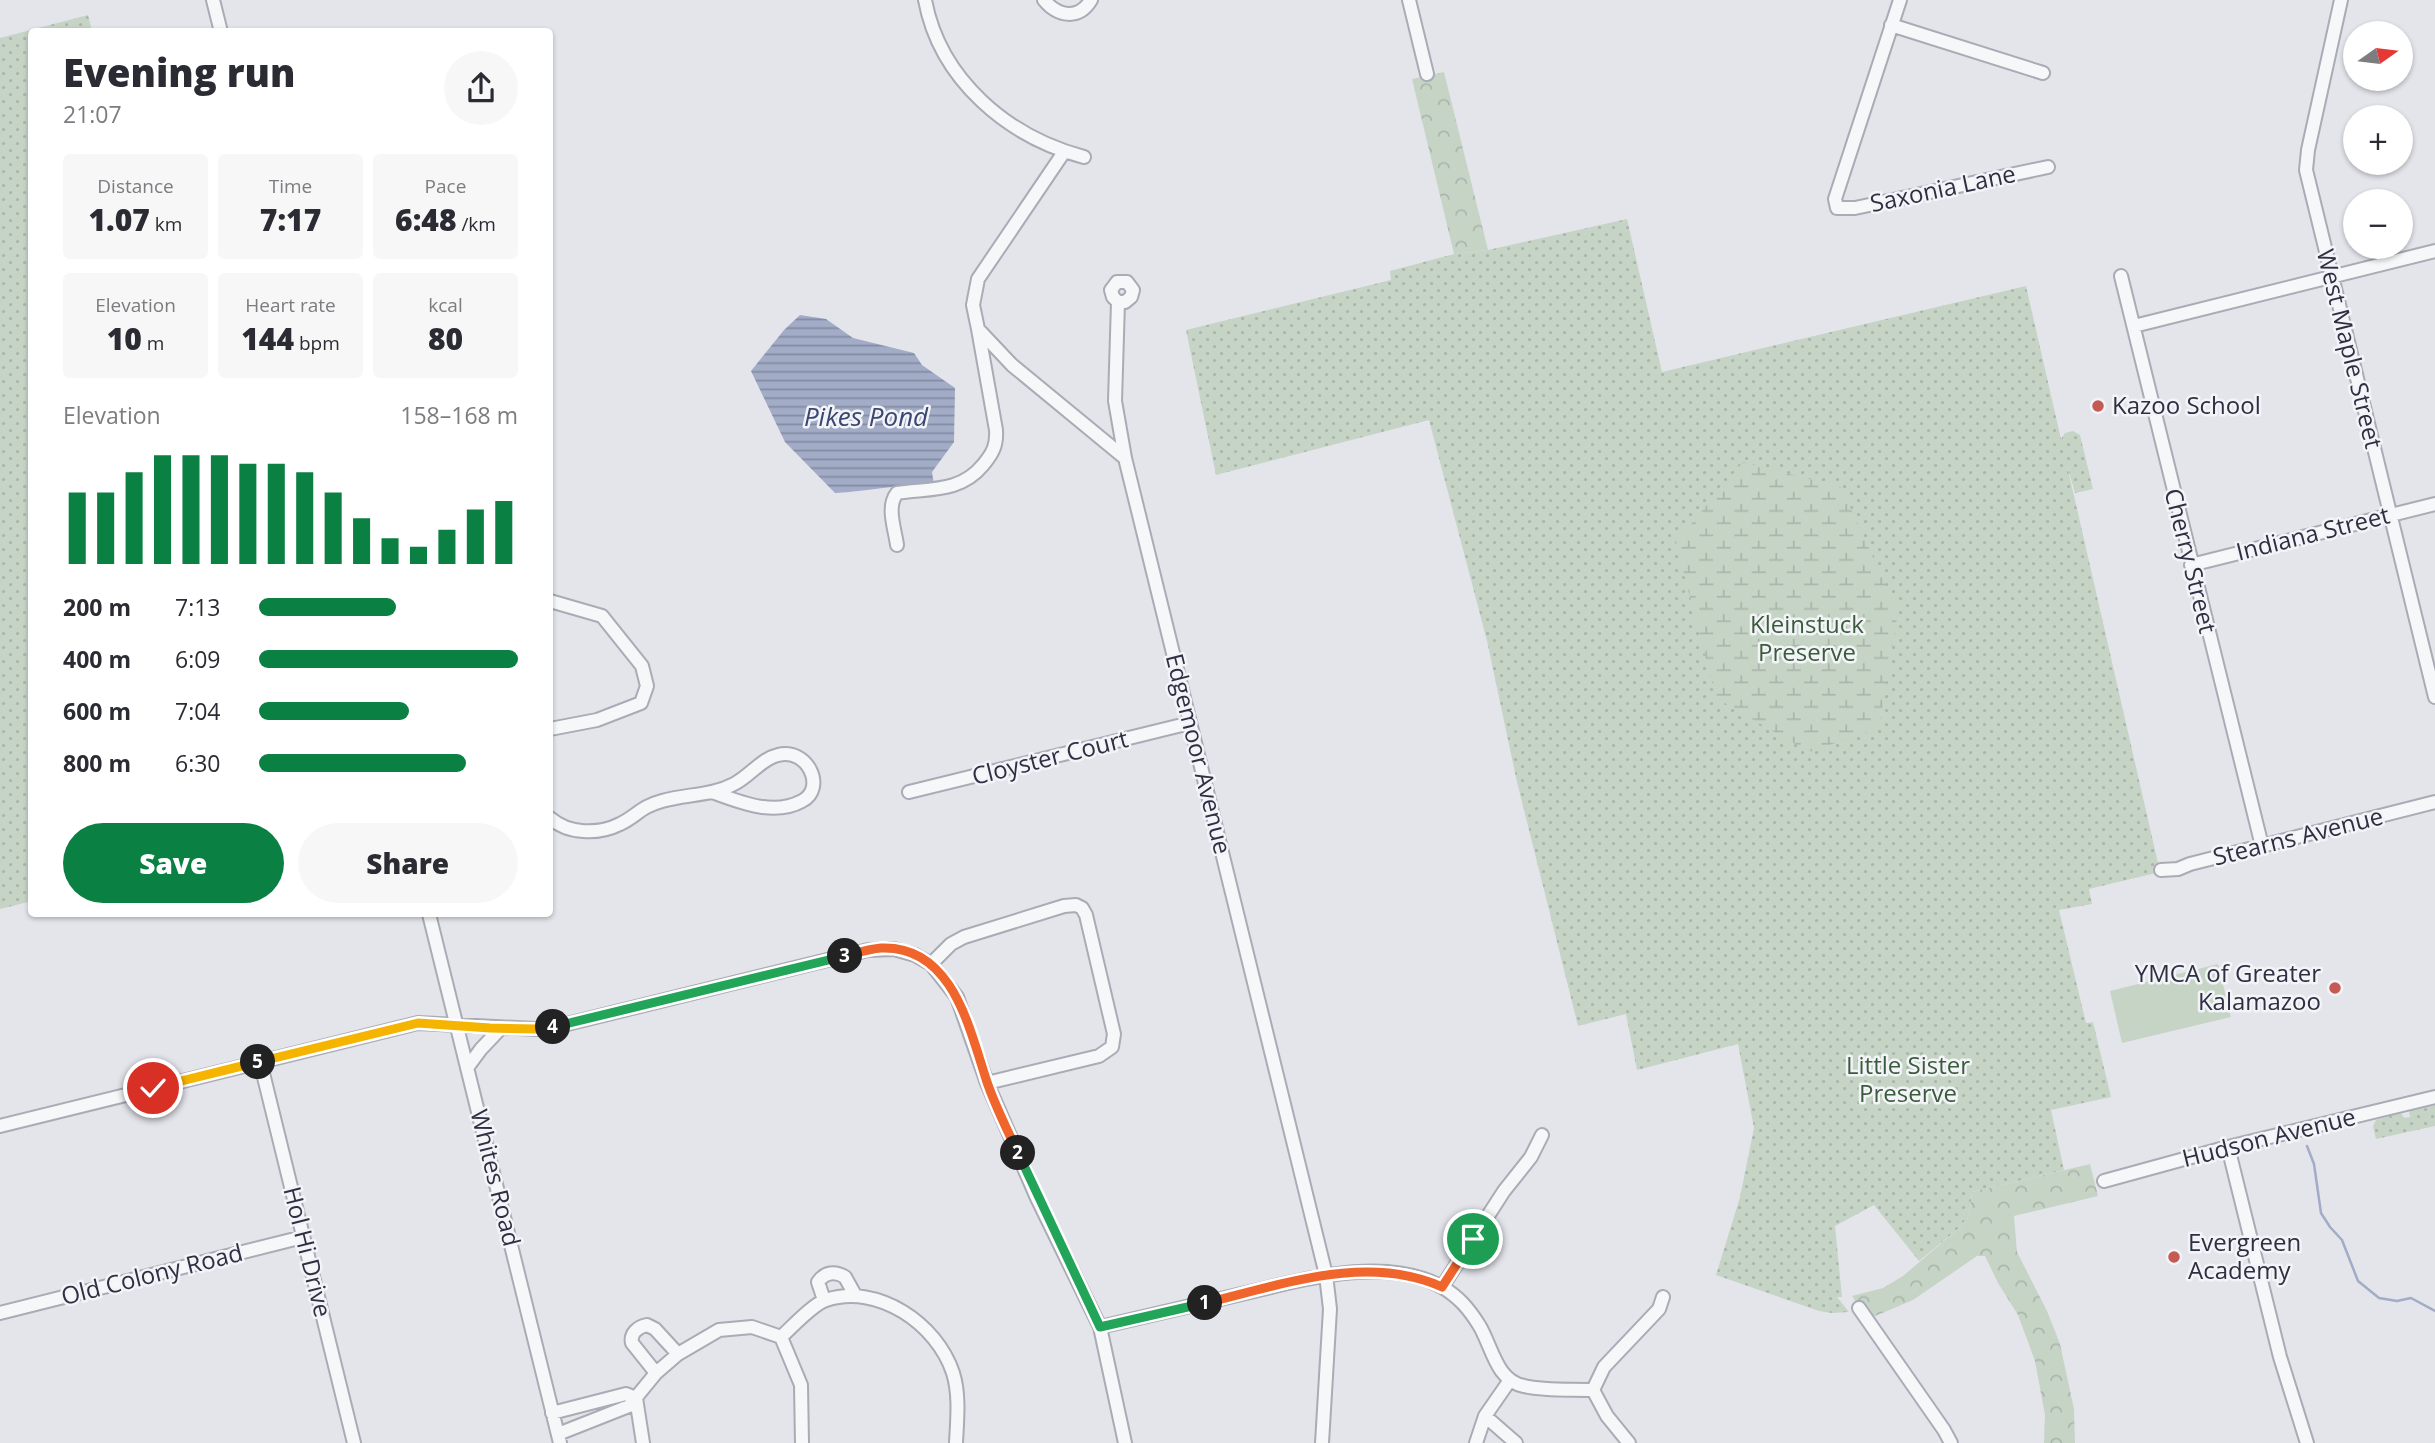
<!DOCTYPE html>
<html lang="en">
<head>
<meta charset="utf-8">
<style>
	:root { --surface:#fff; --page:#f7f7f7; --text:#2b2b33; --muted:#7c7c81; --accent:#0b8043 }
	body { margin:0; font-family:"Open Sans",sans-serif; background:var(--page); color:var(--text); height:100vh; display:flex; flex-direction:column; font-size:26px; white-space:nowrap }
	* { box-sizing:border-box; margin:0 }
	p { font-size:23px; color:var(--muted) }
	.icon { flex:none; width:38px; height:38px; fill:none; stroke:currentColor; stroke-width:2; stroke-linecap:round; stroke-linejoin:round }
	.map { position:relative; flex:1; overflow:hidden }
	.details { position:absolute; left:28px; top:28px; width:525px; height:889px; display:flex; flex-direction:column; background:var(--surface); border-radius:7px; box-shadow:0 2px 5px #0004 }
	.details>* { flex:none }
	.needle { width:46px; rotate:76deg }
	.buttons { position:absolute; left:2343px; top:21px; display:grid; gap:14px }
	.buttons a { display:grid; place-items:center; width:70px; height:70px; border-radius:50%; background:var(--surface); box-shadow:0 2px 5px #0004; font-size:35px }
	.pin { position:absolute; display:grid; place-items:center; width:60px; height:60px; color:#fff; margin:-30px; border:4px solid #fff; border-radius:50%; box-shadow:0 2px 7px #0007 }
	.km { position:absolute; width:35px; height:35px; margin:-18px; border-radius:50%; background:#222; color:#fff; font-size:19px; line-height:35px; text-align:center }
	.round { display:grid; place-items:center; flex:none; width:74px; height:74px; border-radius:37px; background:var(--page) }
	.headline { display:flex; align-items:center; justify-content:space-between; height:119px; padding:0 35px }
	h1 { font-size:38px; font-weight:800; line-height:52px }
	.stats { display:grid; grid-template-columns:repeat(3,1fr); gap:10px; height:119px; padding:7px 35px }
	.stats div { display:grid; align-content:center; border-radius:7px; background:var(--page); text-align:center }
	.stats b { font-size:30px; font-weight:800 }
	.stats small { font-size:19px; font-weight:400 }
	.stats p { font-size:19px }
	.chart { height:196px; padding:14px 35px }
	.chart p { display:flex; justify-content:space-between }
	.chart svg { width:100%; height:126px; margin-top:7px; stroke:var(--accent); stroke-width:6 }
	.button { display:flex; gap:14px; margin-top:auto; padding:14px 35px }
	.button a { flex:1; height:80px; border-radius:42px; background:var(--accent); color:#fff; font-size:28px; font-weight:800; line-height:80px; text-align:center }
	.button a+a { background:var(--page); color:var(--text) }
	ul { padding:0 35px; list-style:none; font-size:23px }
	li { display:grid; grid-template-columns:112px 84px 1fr; align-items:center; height:52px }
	li i { height:18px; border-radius:9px; background:var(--accent) }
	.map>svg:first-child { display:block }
	.grass { fill:url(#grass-dots) }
	.forest { fill:url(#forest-crowns) }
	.wetland { fill:url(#wetland-marsh) }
	.garden { fill:#c6d4c6 }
	.water { fill:url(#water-rules) }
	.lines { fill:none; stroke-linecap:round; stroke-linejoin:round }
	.stream { stroke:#a2acc7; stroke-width:2.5 }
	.minor-casing { stroke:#a9abb5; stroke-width:16 }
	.minor { stroke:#f6f7f9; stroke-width:12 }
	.split-1-casing { stroke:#fff; stroke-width:14 }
	.split-2-casing { stroke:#fff; stroke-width:14 }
	.split-3-casing { stroke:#fff; stroke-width:14 }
	.split-4-casing { stroke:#fff; stroke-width:14 }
	.split-5-casing { stroke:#fff; stroke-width:14 }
	.split-6-casing { stroke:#fff; stroke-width:14 }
	.split-1 { stroke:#f0652b; stroke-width:9 }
	.split-2 { stroke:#22a559; stroke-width:9 }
	.split-3 { stroke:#f0652b; stroke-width:9 }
	.split-4 { stroke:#22a559; stroke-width:9 }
	.split-5 { stroke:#f5b400; stroke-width:9 }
	.split-6 { stroke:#f5b400; stroke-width:9 }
	.poi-dot { fill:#c55a54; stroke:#f3f4f8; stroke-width:2.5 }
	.labels { text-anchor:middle; stroke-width:5; stroke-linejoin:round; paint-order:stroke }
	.street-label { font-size:24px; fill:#2d3042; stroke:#f3f4f8 }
	.poi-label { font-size:24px; fill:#2d3042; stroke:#f3f4f8; text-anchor:start }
	.park-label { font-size:24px; fill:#3b5c3c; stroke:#f3f4f8 }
	.water-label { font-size:26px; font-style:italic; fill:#3a4773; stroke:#f3f4f8 }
</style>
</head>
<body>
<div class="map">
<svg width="2435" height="1443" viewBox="0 0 2435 1443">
	<defs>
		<pattern id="grass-dots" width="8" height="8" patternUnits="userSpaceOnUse" patternTransform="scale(1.75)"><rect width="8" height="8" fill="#c6d4c6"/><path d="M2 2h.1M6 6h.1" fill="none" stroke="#aab6ab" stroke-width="1.8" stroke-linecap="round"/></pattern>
		<pattern id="forest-crowns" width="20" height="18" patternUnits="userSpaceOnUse" patternTransform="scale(1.75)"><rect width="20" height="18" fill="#c6d4c6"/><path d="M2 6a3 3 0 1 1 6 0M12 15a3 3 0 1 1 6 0" fill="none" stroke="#aab6ab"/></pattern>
		<pattern id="wetland-marsh" width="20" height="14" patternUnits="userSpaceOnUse" patternTransform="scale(1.75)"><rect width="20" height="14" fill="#c6d4c6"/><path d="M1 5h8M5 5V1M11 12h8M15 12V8" fill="none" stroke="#aab6ab"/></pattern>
		<pattern id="water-rules" width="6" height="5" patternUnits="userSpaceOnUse" patternTransform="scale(1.75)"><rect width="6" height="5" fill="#a2acc7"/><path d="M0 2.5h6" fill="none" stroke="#848ca3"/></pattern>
	</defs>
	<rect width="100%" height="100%" fill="#e4e5eb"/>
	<!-- grass -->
	<path class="grass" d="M88,15L92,31L32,32V901L0,909V38Z
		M1627,219L1662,372L2026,286L2061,439L2065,433L2073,431L2080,435L2093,489L2075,493L2067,465L2160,872L2089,889L2092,904L2059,910L2086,1023L2093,1022L2111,1097L2051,1110L2064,1170L1972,1192L1969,1216L1958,1229L1919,1261L1874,1205L1835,1226L1842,1297H1837L1849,1312L1832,1313L1819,1311L1716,1275L1740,1197L1754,1128L1738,1044L1637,1070L1626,1014L1578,1026L1517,782L1487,641L1429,420L1216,475L1186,330L1391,280L1390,271L1454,254L1488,250Z
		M2435,1105V1126L2376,1139L2373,1126L2376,1120L2401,1113L2404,1118L2410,1117L2409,1111Z"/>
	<!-- forest -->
	<path class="forest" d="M1444,72L1488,250L1454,254L1412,79Z
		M2090,1164L2098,1196L2014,1216L2017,1252L2047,1311L2060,1344L2074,1409L2075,1443H2044L2045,1415L2035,1361L2018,1315L1998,1283L1985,1256H1977L1913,1300L1868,1319L1852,1296L1883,1288L1903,1276L1958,1229L1969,1216L1972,1192Z"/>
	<!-- wetland -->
	<path class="wetland" d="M1743,462L1841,487L1898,612L1879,728L1809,752L1716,698L1676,542Z"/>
	<!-- garden -->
	<path class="garden" d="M2218,964L2231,1017L2122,1043L2110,991Z"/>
	<!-- water -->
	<path class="water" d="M800,315L826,319L853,338L914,353L922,365L955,388L954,442L932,472L934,485C900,484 868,491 835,493L785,442L751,371L784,330Z"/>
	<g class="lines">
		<!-- stream -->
		<path class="stream" d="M2307,1146L2314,1164L2321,1213L2330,1227L2342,1240L2358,1281L2379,1298L2397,1301L2411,1298L2435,1311"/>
		<defs>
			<path id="minor" d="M213,0L221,32
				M925,0C940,80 1008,137 1084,157
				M1044,0C1058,17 1079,20 1091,0
				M1409,0L1427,74
				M1900,0L1835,199L1837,208H1855L2048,167
				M2341,0L2308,150L2306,170L2435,697
				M1891,25L2043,73
				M1064,152L978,279L973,305L978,329L1012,365L1125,458L1326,1275L1330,1309L1322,1443
				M2121,276L2262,846
				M1118,302H1125L1131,297L1133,290L1127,282H1117L1111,290L1113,297L1118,302L1115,401L1125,458
				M2134,326L2435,251
				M897,545C895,529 886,507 897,493C929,488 960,493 983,465C993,453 997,445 996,430L978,329
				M2191,565L2435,504
				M550,729L597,720L641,703L647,686L642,666L602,616L550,601
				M909,792L1190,723
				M550,818C568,834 598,835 620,824C637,816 640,807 662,801C686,794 711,796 734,784C750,776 761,759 778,755C807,747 827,788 802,801C775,816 742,803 715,793
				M2161,870L2178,869L2190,864L2435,802
				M429,914L560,1443
				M931,964L951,944L964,937L1064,906L1076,905L1082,908L1086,915L1114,1034L1112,1047L1099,1056L987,1083
				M260,1061L354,1443
				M467,1068L481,1049L501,1028
				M0,1126L418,1023L536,1029L559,1026L868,950L894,949L915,955L931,964L957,997L987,1083L1037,1198L1100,1327L1125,1443
				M2228,1147L2280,1357L2307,1443
				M2104,1181L2228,1147L2435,1097
				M1442,1287L1504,1191L1531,1157L1542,1135
				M824,1300L818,1282C825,1272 835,1271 845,1277L855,1295
				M1859,1308L1944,1430L1951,1443
				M0,1313L303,1237
				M1100,1327C1143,1317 1186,1307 1229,1297C1292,1283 1382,1253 1442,1287C1459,1297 1469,1309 1479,1325C1492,1346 1496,1381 1524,1386C1546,1391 1571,1389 1593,1390
				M781,1337C792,1327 813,1304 826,1300C878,1283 937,1324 953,1373C960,1395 957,1421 956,1443
				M781,1337L801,1385L802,1443
				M656,1373L632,1343C630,1334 637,1327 647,1325L655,1329L678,1354
				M636,1398L643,1443
				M552,1413L626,1394L636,1398
				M1485,1416L1516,1443
				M558,1434L629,1406L656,1373L678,1354L719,1330L752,1327L781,1337
				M1476,1443L1485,1416L1510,1380
				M1629,1443L1607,1416L1593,1390L1604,1367L1659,1309L1663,1297"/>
		</defs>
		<!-- minor casing -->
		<use href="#minor" class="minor-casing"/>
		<!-- minor -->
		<use href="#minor" class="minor"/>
	</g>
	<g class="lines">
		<defs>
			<path id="split-1" d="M1205,1303C1281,1285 1367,1253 1442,1287L1473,1239"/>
			<path id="split-2" d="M1018,1153L1100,1327L1205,1303"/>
			<path id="split-3" d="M845,956C857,953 869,949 881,948C952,945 969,1027 986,1079C994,1104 1007,1129 1018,1153"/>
			<path id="split-4" d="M553,1027L845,956"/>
			<path id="split-5" d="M258,1062L418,1023L490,1028L536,1029L553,1027"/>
			<path id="split-6" d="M153,1088L258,1062"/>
		</defs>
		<!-- split-1 casing -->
		<use href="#split-1" class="split-1-casing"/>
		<!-- split-2 casing -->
		<use href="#split-2" class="split-2-casing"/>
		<!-- split-3 casing -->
		<use href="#split-3" class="split-3-casing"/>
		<!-- split-4 casing -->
		<use href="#split-4" class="split-4-casing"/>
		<!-- split-5 casing -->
		<use href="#split-5" class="split-5-casing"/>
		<!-- split-6 casing -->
		<use href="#split-6" class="split-6-casing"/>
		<!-- split-1 -->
		<use href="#split-1" class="split-1"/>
		<!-- split-2 -->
		<use href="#split-2" class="split-2"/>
		<!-- split-3 -->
		<use href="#split-3" class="split-3"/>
		<!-- split-4 -->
		<use href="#split-4" class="split-4"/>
		<!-- split-5 -->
		<use href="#split-5" class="split-5"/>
		<!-- split-6 -->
		<use href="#split-6" class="split-6"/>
	</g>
	<!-- markers -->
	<g class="poi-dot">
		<circle cx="2098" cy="406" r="7"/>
		<circle cx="2335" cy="988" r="7"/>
		<circle cx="2174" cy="1257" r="7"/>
	</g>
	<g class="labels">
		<!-- street labels -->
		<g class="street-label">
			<text transform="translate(1943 189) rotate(-12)" y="8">Saxonia Lane</text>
			<text transform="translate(2349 349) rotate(76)" y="8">West Maple Street</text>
			<text transform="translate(2313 534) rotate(-14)" y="8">Indiana Street</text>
			<text transform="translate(2190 561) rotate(76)" y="8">Cherry Street</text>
			<text transform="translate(1198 754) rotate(76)" y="8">Edgemoor Avenue</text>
			<text transform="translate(1050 758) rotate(-14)" y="8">Cloyster Court</text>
			<text transform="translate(2298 837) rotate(-14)" y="8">Stearns Avenue</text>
			<text transform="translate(2269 1138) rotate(-14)" y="8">Hudson Avenue</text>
			<text transform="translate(495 1178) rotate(76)" y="8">Whites Road</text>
			<text transform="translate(307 1252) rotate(76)" y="8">Hol Hi Drive</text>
			<text transform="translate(152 1275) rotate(-14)" y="8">Old Colony Road</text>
		</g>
		<!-- poi labels -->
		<g class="poi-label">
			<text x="2112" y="414">Kazoo School</text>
			<text x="2321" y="982" text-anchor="end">YMCA of Greater<tspan x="2321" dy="28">Kalamazoo</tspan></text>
			<text x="2188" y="1251">Evergreen<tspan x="2188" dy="28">Academy</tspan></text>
		</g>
		<!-- park labels -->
		<g class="park-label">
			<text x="1807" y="633">Kleinstuck<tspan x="1807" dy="28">Preserve</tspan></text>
			<text x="1908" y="1074">Little Sister<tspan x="1908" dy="28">Preserve</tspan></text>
		</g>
		<!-- water labels -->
		<g class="water-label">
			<text x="866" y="426">Pikes Pond</text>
		</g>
	</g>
</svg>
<div class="buttons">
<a><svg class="needle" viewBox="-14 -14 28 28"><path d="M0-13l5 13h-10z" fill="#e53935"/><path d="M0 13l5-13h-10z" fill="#7c7c81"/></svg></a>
<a>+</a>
<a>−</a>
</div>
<div class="pin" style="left:1473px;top:1239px;background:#1e9e55"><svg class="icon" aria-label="arrive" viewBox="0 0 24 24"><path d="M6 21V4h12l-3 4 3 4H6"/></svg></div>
<div class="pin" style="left:153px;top:1088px;background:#d93025"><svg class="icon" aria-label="check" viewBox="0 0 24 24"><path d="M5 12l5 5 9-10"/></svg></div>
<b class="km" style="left:1205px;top:1303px">1</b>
<b class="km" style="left:1018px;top:1153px">2</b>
<b class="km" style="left:845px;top:956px">3</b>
<b class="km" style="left:553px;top:1027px">4</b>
<b class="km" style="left:258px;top:1062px">5</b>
<section class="details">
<div class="headline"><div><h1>Evening run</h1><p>21:07</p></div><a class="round"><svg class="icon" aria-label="share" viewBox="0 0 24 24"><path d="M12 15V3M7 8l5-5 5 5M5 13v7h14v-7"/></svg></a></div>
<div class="stats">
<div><p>Distance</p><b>1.07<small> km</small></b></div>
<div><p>Time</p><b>7:17</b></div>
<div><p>Pace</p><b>6:48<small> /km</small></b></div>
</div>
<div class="stats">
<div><p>Elevation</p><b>10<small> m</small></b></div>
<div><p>Heart rate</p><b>144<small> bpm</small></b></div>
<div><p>kcal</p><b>80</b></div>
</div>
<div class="chart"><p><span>Elevation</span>158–168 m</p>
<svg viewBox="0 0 160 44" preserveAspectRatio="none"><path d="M5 44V19M15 44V19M25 44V12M35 44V6M45 44V6M55 44V6M65 44V9M75 44V9M85 44V12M95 44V19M105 44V28M115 44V35M125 44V38M135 44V32M145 44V25M155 44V22"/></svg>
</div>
<ul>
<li><b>200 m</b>7:13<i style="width:53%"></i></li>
<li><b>400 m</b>6:09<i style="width:100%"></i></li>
<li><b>600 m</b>7:04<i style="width:58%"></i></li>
<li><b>800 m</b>6:30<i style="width:80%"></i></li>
</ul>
<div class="button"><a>Save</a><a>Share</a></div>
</section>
</div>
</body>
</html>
